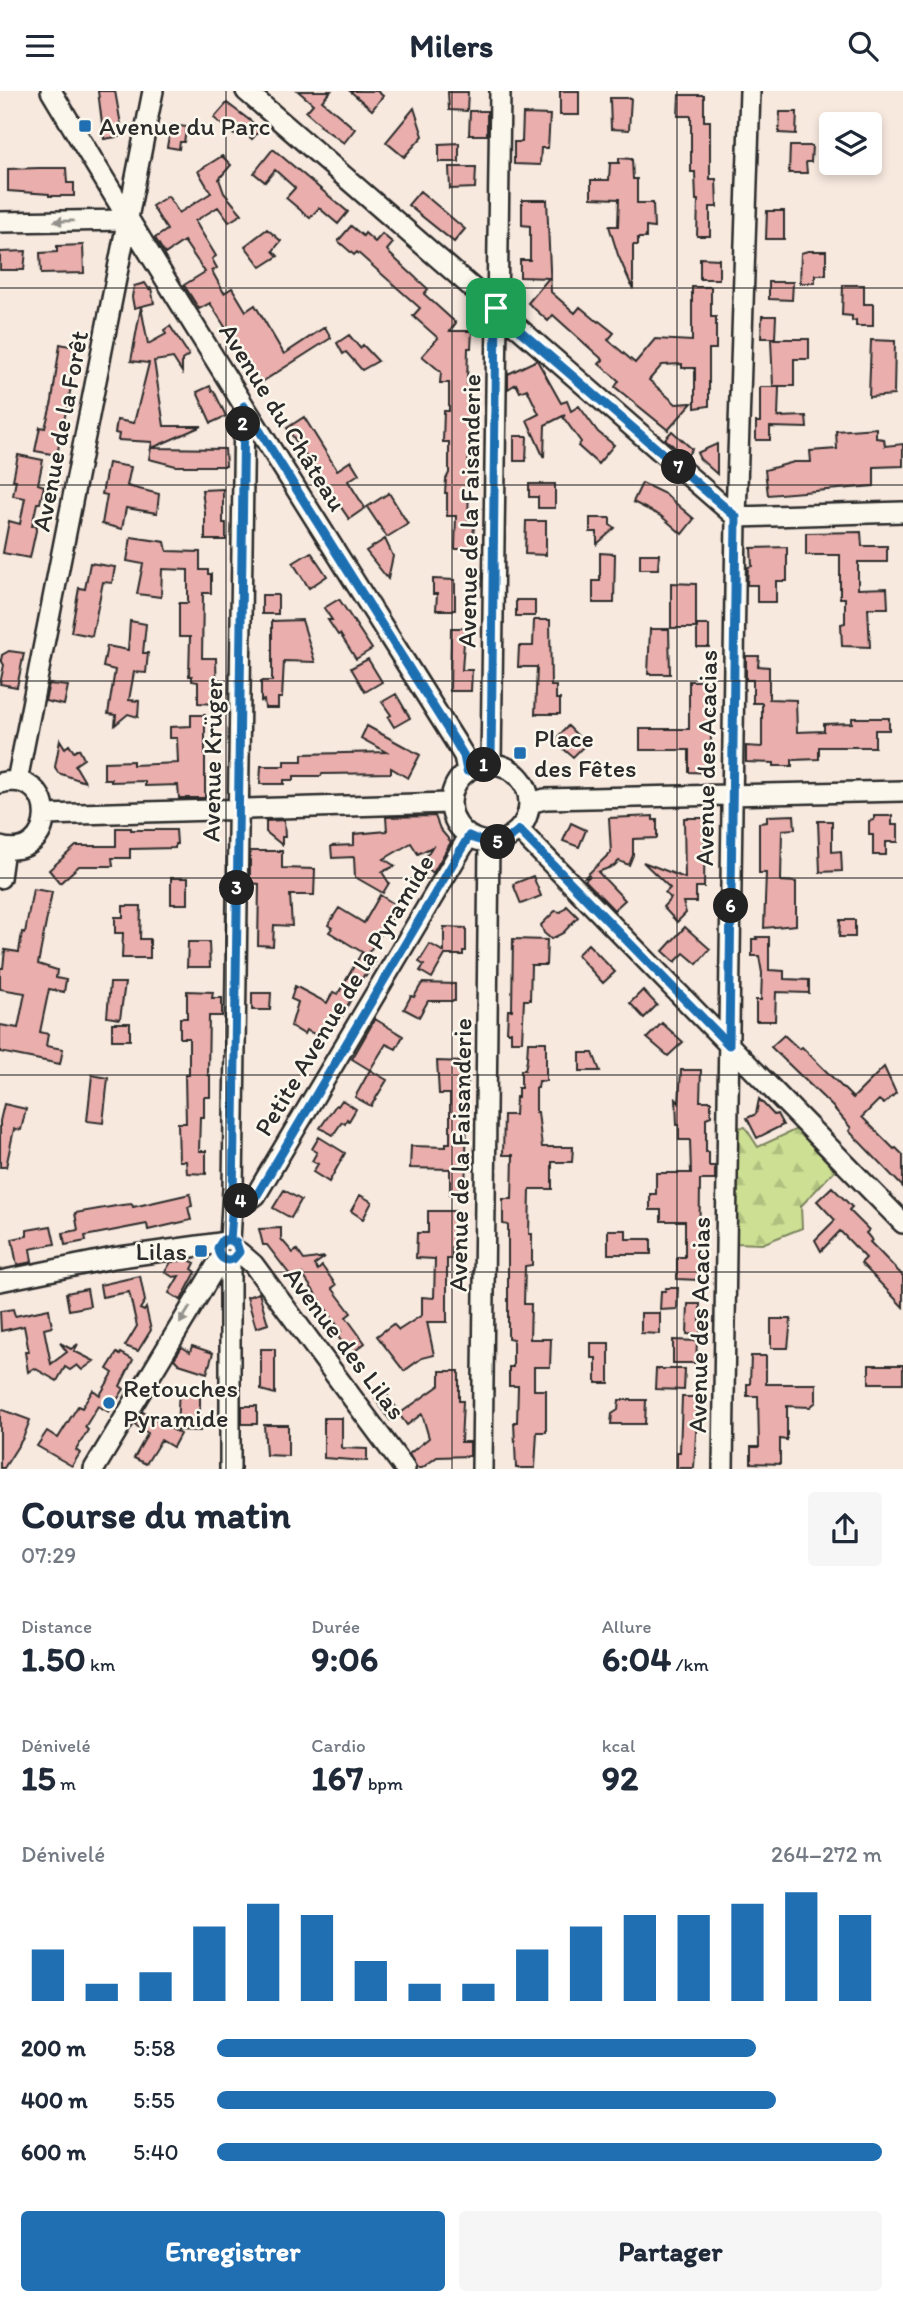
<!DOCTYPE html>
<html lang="fr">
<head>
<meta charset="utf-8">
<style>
	:root { --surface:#fff; --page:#f6f6f7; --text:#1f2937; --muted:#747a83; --accent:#1f6fb2 }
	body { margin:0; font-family:Itim,sans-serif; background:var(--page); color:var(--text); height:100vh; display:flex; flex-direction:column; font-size:26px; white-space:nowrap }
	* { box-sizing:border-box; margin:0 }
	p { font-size:23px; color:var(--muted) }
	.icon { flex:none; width:38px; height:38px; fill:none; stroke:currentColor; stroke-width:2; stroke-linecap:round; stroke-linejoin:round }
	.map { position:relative; height:1378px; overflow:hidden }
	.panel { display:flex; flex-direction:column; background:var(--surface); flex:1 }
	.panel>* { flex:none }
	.tools { position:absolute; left:819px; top:21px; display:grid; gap:14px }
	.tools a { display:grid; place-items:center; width:63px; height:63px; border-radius:7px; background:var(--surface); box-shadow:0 4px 10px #0003; font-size:35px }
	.pin { position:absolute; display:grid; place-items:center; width:60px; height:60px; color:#fff; margin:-30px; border-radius:14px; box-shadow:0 4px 10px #0006 }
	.km { position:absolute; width:35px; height:35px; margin:-18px; border-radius:50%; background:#222; color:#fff; font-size:19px; line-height:35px; text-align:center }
	.round { display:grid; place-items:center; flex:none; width:74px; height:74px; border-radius:7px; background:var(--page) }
	.summary { display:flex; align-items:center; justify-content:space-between; height:119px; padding:0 21px }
	h1 { font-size:38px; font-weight:800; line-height:52px }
	.metrics { display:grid; grid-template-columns:repeat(3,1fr); gap:10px; height:119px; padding:7px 21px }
	.metrics div { display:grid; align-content:center }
	.metrics b { font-size:35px; font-weight:800 }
	.metrics small { font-size:19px; font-weight:400 }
	.metrics p { font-size:19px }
	.chart { height:196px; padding:14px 21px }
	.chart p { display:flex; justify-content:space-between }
	.chart svg { width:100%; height:126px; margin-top:7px; stroke:var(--accent); stroke-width:6 }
	.action { display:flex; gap:14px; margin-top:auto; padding:14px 21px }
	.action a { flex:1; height:80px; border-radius:7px; background:var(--accent); color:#fff; font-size:28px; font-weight:800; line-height:80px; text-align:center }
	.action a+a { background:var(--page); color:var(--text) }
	ul { padding:0 21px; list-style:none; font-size:23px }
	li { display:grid; grid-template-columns:112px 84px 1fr; align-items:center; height:52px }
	li i { height:18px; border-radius:9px; background:var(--accent) }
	header { display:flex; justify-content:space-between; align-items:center; height:91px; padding:0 21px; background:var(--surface); font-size:32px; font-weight:800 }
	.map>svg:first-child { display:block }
	.forest { fill:url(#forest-firs); stroke:#7c855f; stroke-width:2 }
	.building { fill:#eaafac; stroke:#2b2b2b; stroke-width:2 }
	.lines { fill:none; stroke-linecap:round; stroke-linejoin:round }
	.minor-casing { stroke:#2b2b2b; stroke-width:24 }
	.minor { stroke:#fbf7ec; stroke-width:19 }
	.oneway { fill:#93918c }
	.route-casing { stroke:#fff; stroke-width:14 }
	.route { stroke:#1f6fb2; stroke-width:9 }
	.grid { fill:none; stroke:#2b2b2b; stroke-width:2; stroke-opacity:0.55 }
	.poi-dot { fill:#1f6fb2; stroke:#fbf7ec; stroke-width:2.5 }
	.labels { text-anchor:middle; stroke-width:5; stroke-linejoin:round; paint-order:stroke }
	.poi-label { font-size:26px; fill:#2b2b2b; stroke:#fbf7ec; text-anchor:start }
	.street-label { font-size:26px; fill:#2b2b2b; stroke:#fbf7ec }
</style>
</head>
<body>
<header><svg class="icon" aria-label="menu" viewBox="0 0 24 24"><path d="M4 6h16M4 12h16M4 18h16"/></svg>Milers<svg class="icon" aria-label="search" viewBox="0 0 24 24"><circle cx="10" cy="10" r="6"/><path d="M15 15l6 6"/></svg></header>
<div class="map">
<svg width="903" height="1378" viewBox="0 0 903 1378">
	<defs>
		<pattern id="forest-firs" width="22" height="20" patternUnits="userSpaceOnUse" patternTransform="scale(1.75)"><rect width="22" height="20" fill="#cddf93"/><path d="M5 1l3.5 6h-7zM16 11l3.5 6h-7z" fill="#b0c07f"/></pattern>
	</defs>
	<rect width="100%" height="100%" fill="#f8e9df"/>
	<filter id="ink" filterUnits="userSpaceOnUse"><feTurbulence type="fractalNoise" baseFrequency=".0143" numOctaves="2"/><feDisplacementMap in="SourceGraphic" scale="14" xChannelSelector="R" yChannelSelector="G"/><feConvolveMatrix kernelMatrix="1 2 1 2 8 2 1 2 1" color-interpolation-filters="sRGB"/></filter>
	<g filter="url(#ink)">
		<!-- forest -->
		<path class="forest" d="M745,1036L758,1056L797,1038L835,1079L801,1115L802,1137L762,1153L734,1152L735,1037Z"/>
		<!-- building -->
		<path class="building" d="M98,0H115L123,45L104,48Z
			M298,0H331L322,10L355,38L344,52L320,35L321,34L306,21L313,13Z
			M350,0H377L383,5L372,19Z
			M560,0H579V24H560Z
			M448,1H468L467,20L449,19Z
			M679,4H704V30H710V88H716L717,116H710V145H697L698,109H696L695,81H691V25H678Z
			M610,7H631L629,39L611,38Z
			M227,12L261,38L252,48L240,38L234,44L214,27Z
			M414,17L423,45L404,66L386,51Z
			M470,20H487V44H469Z
			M780,21H797L796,43L779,42Z
			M523,23L550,24L548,57H541L540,74L514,73V51H522Z
			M171,34L187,36L184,51H180L179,58L167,56Z
			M459,52V71H439V53Z
			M790,55H812L811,71H806L807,82H789Z
			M273,58L348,121L338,133L319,117L310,127L286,107L295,97L275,79L265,91L254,82Z
			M222,65L231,74L219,88L224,102L242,123L229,131L218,116L195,130L216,165L212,168L217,177L212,180L224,202L232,197L246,220L255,214L284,263L325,236L331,247L257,294L251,284L254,282L210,212L199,218L184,194L205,181L184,150L165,163L155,147L167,139L152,115L168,105L179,122L211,102L198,80Z
			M619,67L632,68L633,88H637V112H653L654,137L646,136V147H638V154H633V198L618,164L609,135H618L619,108L591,107V89H609L610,72H619Z
			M449,76H476L475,97L450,98Z
			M39,77H66L67,92H74V105H49V103L8,100V78Z
			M420,100L465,138L454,151L408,114Z
			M522,109H547L551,201L575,222L580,216L598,231L599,230L614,242L608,249L635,272L655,248L692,250V196H711V226H716V258H709V315L695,317V277H682V273L662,274L649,289L676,313L692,312L668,339L615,296L619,290L599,273L603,269L553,224L548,230L528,212L549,187L520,186V169H530V135L522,134Z
			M767,120H784V148H766Z
			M351,135L363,145L365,142L375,151L382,143L393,152L387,159L391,164L428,198L424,203L456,232L450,240H472L471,257H468L467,293H469L471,311L468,380H473V394H469L468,431H474L473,458H455L456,425H447V402H445L446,388L449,382V351H443L444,320H449V292H440L441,281L422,265L438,247L413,225L420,217L357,161L354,164L338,150Z
			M267,138L281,150L273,160L278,165L261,176L245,155Z
			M83,154L84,182L41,183L40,162L57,161V155Z
			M26,160L24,179H0V161Z
			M808,160H826V184H815V192H800L801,162Z
			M700,167L719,168V188H700Z
			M769,191H793L792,209L769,208Z
			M145,192L149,198L151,197L154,212L134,217L132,206L134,195Z
			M843,194H864V213H873V235H856V229L852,230V225L842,224Z
			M141,216L148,253L166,243L164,239L170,235L189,264L182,269V281L173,267L154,270L164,335H202L152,357L225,358L226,375H176L149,368L152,351L118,349L119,343L115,342L117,329L134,332L149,272L131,270Z
			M762,225H776L775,247H761Z
			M349,244L360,257L363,254L378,270L362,279L346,261L343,263L337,252Z
			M771,248H809V268H794V295H773Z
			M871,249L895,250L894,304L869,306Z
			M60,253L79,257L57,364L35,360L40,336L45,337L52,310Z
			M537,269L561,312L567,310L571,320L579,315L598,341L614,354L598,373L578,355L581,351L563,326L565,324L545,334L544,367L527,329L539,323L527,298L520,301L516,293L508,298V283Z
			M210,295L212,300H214L226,325L211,332L197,301Z
			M760,296H779L778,326L806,325L807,337L770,336V349H756V331H760Z
			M304,326L337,379L351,370L359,383L348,390L365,417L349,428L287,337Z
			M876,337V347L884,348L885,355L903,353V375L874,376V395L768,404L765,379L794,371H811L810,360L837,358L836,340Z
			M672,340L692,358L686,366L665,348Z
			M514,345H527L526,370H514Z
			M717,353V383L700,368L697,362Z
			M18,364L43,369L38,393L44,395L40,412H37L32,435H37L30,467L3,462L9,430L20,433L25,407L13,405L16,389H13Z
			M108,372L131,376L127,395L159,403L157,422L126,417L122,438L102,433L107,404L102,403Z
			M642,392L665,403L694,428L682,443L661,425L633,411Z
			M529,393H555V417H538V406H529Z
			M223,398V432H226V449H205V422L202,399Z
			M389,402L408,433L387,446L367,416Z
			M590,427H610V434L615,437L597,453V441H590Z
			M526,430H546V464L525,463Z
			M861,441L862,455H887V471H858V498L887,497L888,517H868L870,556L842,555L841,533L845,532V507H840V464H806V442Z
			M131,446L165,451L167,460L200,461V479H208V483H211V502H203L202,567H216L217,613L198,612V591L192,590V585H189L190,546H179V512H188V479L162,478L161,506L137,503L143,473L127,470Z
			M385,448L393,465L388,488L366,460Z
			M787,456V490H776V511H757V494H747L748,476L752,475L751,457Z
			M311,461L327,485L309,497L293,472Z
			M600,462L615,463L614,512H593V490H600Z
			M640,463H659L658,478H640Z
			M90,472L115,476L112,492L103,491L92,545L71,541L79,497L85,498Z
			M433,488L455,489V519H436L437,503H433Z
			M671,492L696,493V537H671Z
			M262,504H278V523H262Z
			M339,508L372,558L356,568L340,543L338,544L328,529H332L324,517Z
			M516,509H535V525H516Z
			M302,529L315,571L284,570L282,607H278V617H265L264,609L261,610V590H272V530Z
			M534,529H550L551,595H556V608H560V623H535L537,576H518L519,555H533Z
			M130,530L146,533L143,562H148L146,582L134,581L129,609L139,610L138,626L128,623L115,634L116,624L108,623L115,579L103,576L107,555L128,559Z
			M697,534H709V556H697Z
			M451,537H468V551H464L462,579H472L471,600H450Z
			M650,538H669L670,583H648Z
			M9,560L24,562L17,596L0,593L4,574L1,569L2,564Z
			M746,565H759L758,575L769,576V608L796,609L797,641L824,640V633L852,632V627H889V639H875V656H819V668L792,669V675H774V672L746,671V655L762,656V612H753V589H746Z
			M368,568L382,591L365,601L351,577Z
			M689,590H709L712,682L689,681V659H640V638H689Z
			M49,593L68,595L64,614L45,610Z
			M396,603L410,627L394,636L388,626L391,624L382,611Z
			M191,624H205V707H179L178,694L145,695V690L111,691V688H104V671L133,670V674L178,672L177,647H170V636L191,635Z
			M367,635L420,664L408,687L391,677V682L322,683L321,685H294V689H284V693H260L261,675H284V670H302V663L386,661L361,647Z
			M568,635L586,653L573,666L554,650Z
			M60,649L65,657L69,654L74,661L79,658L84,668L75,674L85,691L58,682L55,676Z
			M794,724L795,738L782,739L781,790L796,791V834L764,837L766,782H759V732L767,731V725Z
			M435,725L440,738L451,751L433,782L422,772L432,756L418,763L411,752L384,768L395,775L382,781L389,792L383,802L355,786L354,766L332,767L331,755L354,754V743L387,740L386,726Z
			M653,725V729H657V747L633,748V764L629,774L619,770L614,775L598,781L625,809L614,819L585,789L590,785L585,786L611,761L609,727Z
			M874,725H892V734H898V751H886V764H873V744H869V730L874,729Z
			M684,727H705L704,796H696V811H683L686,822L677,831L663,816L671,807L665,802L670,797L643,771L685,787Z
			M284,729L285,746H282V754L266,741V730Z
			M818,730H832V761L841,760L842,780L820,781Z
			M571,732L586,739L579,756L563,750Z
			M116,737H131V739H176L177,753H175V757L130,758V767H112L113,775H79L60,792L49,779L76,755H116Z
			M250,760H282V777L315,778L314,804H290L292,835L274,834L273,855L258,854L259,793L250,792Z
			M533,785L541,805L521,813L513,793Z
			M171,787H188V813H171Z
			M33,798L52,801L38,873L57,879L56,887L66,889L64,901L49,898L40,941L48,943L46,955L63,958L60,973L0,961V934L18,937L25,902L0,898V877H3L5,859L19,861L22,841L25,842Z
			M380,804L399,816L367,864L329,841L332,837L328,834L339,817L364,832Z
			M123,815H141L140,848H150V867H122L123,842H115V826H123Z
			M567,815L578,826L563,842L551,848L544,842L541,834L555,820L561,821Z
			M840,829H855V846H839Z
			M444,836L466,837V860H463V864H445L432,887L420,880L424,874L419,871L430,853L444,861Z
			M685,836L710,858L697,873L684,862L675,871L663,860Z
			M756,846H769V879L784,880V888L809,889V902L776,901L775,930H756V909H761L762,882L759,865H752V848H757Z
			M513,848L547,849L546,874H531L530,909H524L522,950H511V941H507L508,919H512Z
			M188,851H209L210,876H187Z
			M588,853L615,881L603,892L577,864Z
			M362,861L376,869L366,885L364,884L342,925L338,923L323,947L306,939L304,943L291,935L298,911L291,908L295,895L327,912L333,901L338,903Z
			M110,892H125L120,928L107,926Z
			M422,892L455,893V910H428L419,926L404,918L411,905L414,906Z
			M643,899L657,914L644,927L630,912Z
			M187,900L213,901L212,907H222V925H209L208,984H210V1006H204V1026H200L199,1060H206V1083L187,1082L186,1070H179L178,1032H186L185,984H189V947H180V927H187Z
			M252,902H271L270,919H252Z
			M375,928L403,945L396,958L386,953L370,979L352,968Z
			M112,932H130V949H112Z
			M662,932L683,951L668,965L647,947Z
			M784,944L799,958L802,956L853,1007L884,976L896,1002L884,1013L879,1009L862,1026L894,1058L896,1057L903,1064V1096L849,1040L851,1037L833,1016L771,956Z
			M528,951H546V990H539L538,997H536V1021H538L542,1056H573L572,1071H552V1098H530L529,1143H532V1174L525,1175L524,1213H531L530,1248H551L550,1276H534V1299H546V1341H537L535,1377H516L514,1331H517L518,1295H509V1276H513V1248L508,1247V1134L503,1133V1108H512L513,1064H503L504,1024H515L516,1006H518V997H521V979H525L527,969Z
			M580,962H593L600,980H580Z
			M437,970L465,971V983H468L465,1104L450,1103V1078L410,1077L411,1055L446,1056V1052H450V1003H439Z
			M370,979L387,989L371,1015L355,1006Z
			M681,979H701L700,1010H711V1025L706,1027V1061H709V1075H715V1089H700L699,1189L677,1188V1166H685V1130H661V1119H650V1103H656V1082H691L690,1049H679V1034H677L676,1008L679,1012Z
			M92,984L108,987L103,1032L87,1030Z
			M759,1008L774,1024L777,1023L783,1034L757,1047L747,1027L756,1023Z
			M342,1009L356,1018L349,1030L347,1028L345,1033L342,1031L333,1044L320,1037L336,1014L338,1015Z
			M4,1013L26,1018L21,1039L14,1038L6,1076H0V1030Z
			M319,1046L345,1062L329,1091L313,1081L318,1073L312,1070L317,1061L312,1058Z
			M832,1096L852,1116L849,1119L869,1139L866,1142L872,1149L870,1151L903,1185V1216L861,1172L866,1167L840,1140L821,1160L815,1149L835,1129L817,1110Z
			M284,1099L301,1109L291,1127L273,1117Z
			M190,1103L192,1115L188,1116L191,1129L148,1139L147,1133L85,1145L86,1150L65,1154L63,1142L78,1139L75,1122L122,1114L132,1113L133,1116Z
			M360,1104L372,1111L363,1128L351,1120Z
			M428,1120H455L456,1155H452V1168H447V1231H427L434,1264L422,1267L404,1280L377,1245L393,1233L399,1239L422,1224V1206L434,1207L435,1168L416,1167L417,1142H428Z
			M51,1135L55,1153L30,1158L32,1171L17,1174L12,1148L27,1145V1139Z
			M281,1137V1148L293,1162L297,1159L304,1169L325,1166L314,1174L318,1179L322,1175L336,1194L332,1197L351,1222L346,1226L365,1252L351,1263L339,1247L337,1242L341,1240L302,1183L294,1189L267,1154H263L259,1138Z
			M608,1139H626V1148H651V1163H608Z
			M189,1169L195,1172L192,1178L196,1181L181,1209L169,1202L179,1185L173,1186L165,1181L171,1171Z
			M140,1185L145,1210L140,1218L144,1220L146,1217L151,1239L138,1260L125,1255L137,1235L129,1201L102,1206L100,1194Z
			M666,1197H678L677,1218L660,1219L661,1200H665Z
			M87,1198L90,1215L69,1219L66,1202Z
			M259,1202L268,1233L256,1237L247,1206Z
			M688,1213H700V1244L687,1243Z
			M13,1218L15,1225L49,1218L52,1236L44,1238L51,1273L67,1261L60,1252L71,1258L78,1253L74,1260L94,1270L82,1279L77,1274L70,1279L65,1276L57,1290L34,1277L28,1281L25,1261H29L24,1235L1,1240L0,1220Z
			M641,1222H660V1243L641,1242Z
			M771,1228H791L788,1257H771Z
			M673,1249L697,1250L696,1272H673Z
			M591,1252H609V1292H596V1267H591Z
			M192,1255L213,1262L207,1282L179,1273L174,1268L182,1256L190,1261Z
			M261,1258H275V1303L261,1299Z
			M117,1262L120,1264L121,1262L133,1269L120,1295L124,1298L109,1321L98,1315L85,1336L88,1339L76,1359L80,1362L72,1375L37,1355L47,1340L58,1347L78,1315L82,1317L93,1299L100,1304L113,1282L107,1278Z
			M751,1265H766V1293H816V1311L810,1316L787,1315V1349L780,1348V1373L751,1372V1356H759L758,1305H747V1293H750Z
			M869,1274H903V1292H869Z
			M656,1278H685L684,1299L655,1298Z
			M440,1280H459V1310H463L461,1351H470V1365L437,1366L422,1377H417L409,1363L429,1347L422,1323L407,1334L399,1323L440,1294Z
			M179,1296L189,1302L200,1303V1340L177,1339Z
			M385,1301L400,1322L390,1329L375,1308Z
			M682,1306H696L697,1326L694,1377H677V1361H680Z
			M619,1309H646L645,1333H611L612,1323L618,1319Z
			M242,1315H257V1333H242Z
			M0,1318L30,1329L23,1347L4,1377H0Z
			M143,1321L180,1343L173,1356L161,1349L146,1373L134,1367L148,1342L135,1334Z
			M324,1327H342V1357L367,1358V1370L324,1367Z
			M264,1334H288V1365L266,1364Z"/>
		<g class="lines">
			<defs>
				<path id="minor" d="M51,0C182,219 319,434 455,650L464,665L467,680
					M246,0L736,426L903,421
					M0,131L128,129
					M451 712a39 39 0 1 1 78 0a39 39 0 1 1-78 0Z
					M491,673L500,0
					M17,690L153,0
					M0,692C61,677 57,772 0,756
					M530,712L545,708L903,700
					M45,724L449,712
					M519,739L903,1132
					M0,787L4,758
					M233,1110H248L256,1104L469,745
					M230,1149L233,1098L244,315
					M239,1161L253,1173L405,1378
					M0,1190L113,1167L220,1152
					M94,1378L221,1167
					M230,1378V1169
					M482,1378L489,752
					M723,1378L736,426L750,0"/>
			</defs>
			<!-- minor casing -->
			<use href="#minor" class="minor-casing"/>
			<!-- minor -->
			<use href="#minor" class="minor"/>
		</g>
		<!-- one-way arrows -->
		<defs><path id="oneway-solid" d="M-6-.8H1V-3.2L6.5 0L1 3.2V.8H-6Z" transform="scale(1.75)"/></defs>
		<g class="oneway">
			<use href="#oneway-solid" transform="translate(64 130) rotate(179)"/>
			<use href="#oneway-solid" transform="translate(185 1224) rotate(121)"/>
		</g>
	</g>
	<g class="lines" filter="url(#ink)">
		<defs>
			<path id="route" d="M496,217L491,673L479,675L467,680L464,665L455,650L244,315L233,1110L230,1149H223L218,1157C219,1166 224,1171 233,1168L239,1161L236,1152L230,1149L233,1110H248L257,1104L469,745C487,754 504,753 519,739L729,954L736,426L511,232L496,217"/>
		</defs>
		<!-- route casing -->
		<use href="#route" class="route-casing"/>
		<!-- route -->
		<use href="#route" class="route"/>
	</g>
	<!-- grid -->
	<path class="grid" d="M226,0V1378M452,0V1378M677,0V1378M0,197H903M0,394H903M0,590H903M0,787H903M0,984H903M0,1181H903"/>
	<!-- markers -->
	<g class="poi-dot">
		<rect x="78" y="28" width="14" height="14" rx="3.5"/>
		<rect x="513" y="655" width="14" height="14" rx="3.5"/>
		<rect x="194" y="1153" width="14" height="14" rx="3.5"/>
		<circle cx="109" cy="1312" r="7"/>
	</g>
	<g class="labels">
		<!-- poi labels -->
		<g class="poi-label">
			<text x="99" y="44">Avenue du Parc</text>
			<text x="534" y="656">Place<tspan x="534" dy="30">des Fêtes</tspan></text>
			<text x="187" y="1169" text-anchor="end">Lilas</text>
			<text x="123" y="1306">Retouches<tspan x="123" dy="30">Pyramide</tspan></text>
		</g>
		<!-- street labels -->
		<g class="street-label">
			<text transform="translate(283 326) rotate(58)" y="9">Avenue du Château</text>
			<text transform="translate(60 340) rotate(-79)" y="9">Avenue de la Forêt</text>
			<text transform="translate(469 420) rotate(-89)" y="9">Avenue de la Faisanderie</text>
			<text transform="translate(706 667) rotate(-89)" y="9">Avenue des Acacias</text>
			<text transform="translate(212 669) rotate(-89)" y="9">Avenue Krüger</text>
			<text transform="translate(344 904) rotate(-59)" y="9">Petite Avenue de la Pyramide</text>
			<text transform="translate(460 1064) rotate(-89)" y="9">Avenue de la Faisanderie</text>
			<text transform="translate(699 1234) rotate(-89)" y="9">Avenue des Acacias</text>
			<text transform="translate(345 1252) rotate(53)" y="9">Avenue des Lilas</text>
		</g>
	</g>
</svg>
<div class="tools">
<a><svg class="icon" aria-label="layers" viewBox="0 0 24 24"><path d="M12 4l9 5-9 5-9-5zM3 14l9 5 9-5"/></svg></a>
</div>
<div class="pin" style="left:496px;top:217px;background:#1e9e55"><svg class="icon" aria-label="arrive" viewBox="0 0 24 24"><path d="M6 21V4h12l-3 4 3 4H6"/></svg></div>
<b class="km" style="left:484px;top:674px">1</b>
<b class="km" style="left:243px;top:333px">2</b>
<b class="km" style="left:237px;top:797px">3</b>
<b class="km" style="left:241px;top:1110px">4</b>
<b class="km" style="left:498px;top:751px">5</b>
<b class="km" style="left:731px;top:815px">6</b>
<b class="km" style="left:679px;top:376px">7</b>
</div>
<section class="panel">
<div class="summary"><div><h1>Course du matin</h1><p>07:29</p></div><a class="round"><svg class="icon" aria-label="share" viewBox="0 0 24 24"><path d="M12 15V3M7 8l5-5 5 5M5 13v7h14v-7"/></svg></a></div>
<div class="metrics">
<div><p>Distance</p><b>1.50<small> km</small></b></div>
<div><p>Durée</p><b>9:06</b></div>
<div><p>Allure</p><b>6:04<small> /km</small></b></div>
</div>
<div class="metrics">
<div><p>Dénivelé</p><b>15<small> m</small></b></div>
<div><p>Cardio</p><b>167<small> bpm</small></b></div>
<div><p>kcal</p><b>92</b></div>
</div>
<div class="chart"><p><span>Dénivelé</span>264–272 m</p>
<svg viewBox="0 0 160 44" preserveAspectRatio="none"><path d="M5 44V26M15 44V38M25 44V34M35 44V18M45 44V10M55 44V14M65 44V30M75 44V38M85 44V38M95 44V26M105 44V18M115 44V14M125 44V14M135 44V10M145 44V6M155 44V14"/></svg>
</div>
<ul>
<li><b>200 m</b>5:58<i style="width:81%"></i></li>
<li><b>400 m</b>5:55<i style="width:84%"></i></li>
<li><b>600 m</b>5:40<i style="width:100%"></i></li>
</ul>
<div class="action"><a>Enregistrer</a><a>Partager</a></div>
</section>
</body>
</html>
